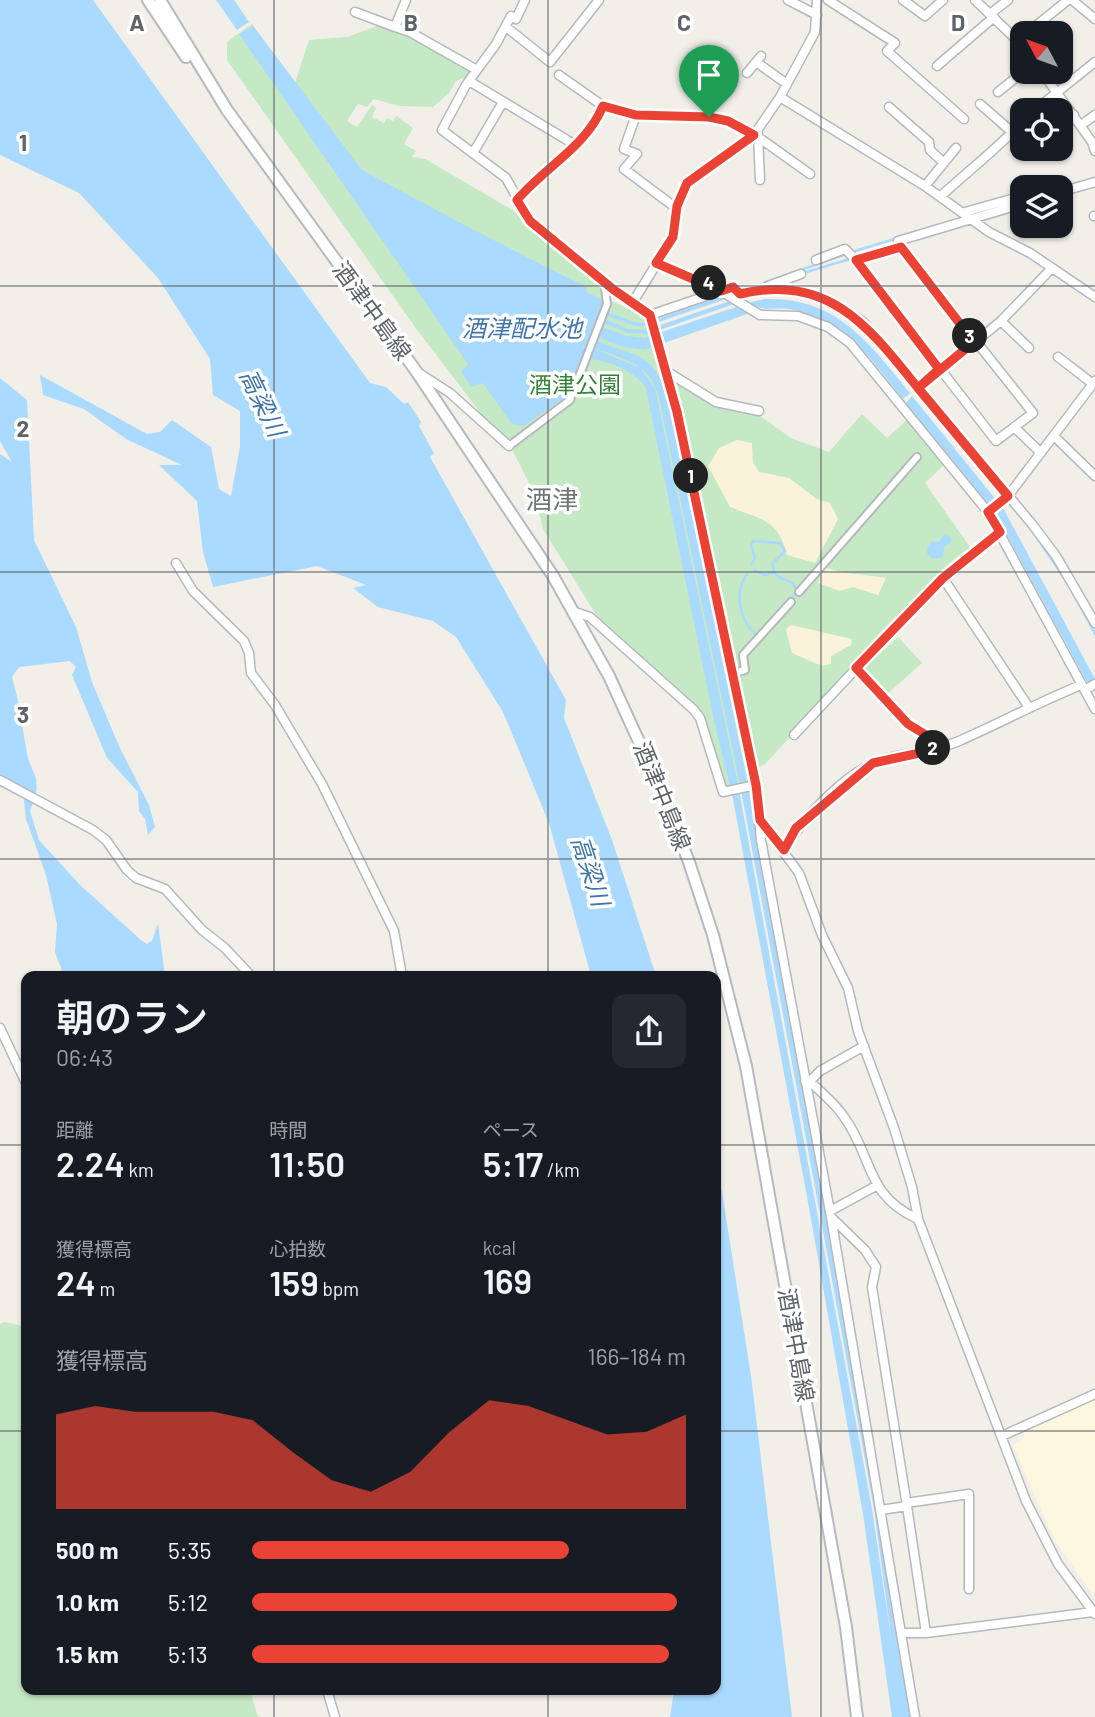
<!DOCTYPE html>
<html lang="ja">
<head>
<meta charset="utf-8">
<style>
	:root { --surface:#171b24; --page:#242831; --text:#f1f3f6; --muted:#9ea1a6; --accent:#ea4335 }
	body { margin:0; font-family:Barlow,"Noto Sans JP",sans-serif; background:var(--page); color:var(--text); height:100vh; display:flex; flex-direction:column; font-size:26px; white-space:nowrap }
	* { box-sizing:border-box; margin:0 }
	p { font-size:23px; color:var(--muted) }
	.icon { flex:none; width:38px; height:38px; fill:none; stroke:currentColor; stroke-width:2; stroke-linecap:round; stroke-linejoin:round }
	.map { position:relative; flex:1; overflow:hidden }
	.side { position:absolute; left:21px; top:971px; width:700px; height:724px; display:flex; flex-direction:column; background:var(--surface); border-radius:14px; box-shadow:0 2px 5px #0004 }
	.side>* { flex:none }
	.needle { width:46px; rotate:311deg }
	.buttons { position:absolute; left:1010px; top:21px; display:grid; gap:14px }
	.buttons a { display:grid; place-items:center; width:63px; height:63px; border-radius:14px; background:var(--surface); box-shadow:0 2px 5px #0004; font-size:35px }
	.pin { position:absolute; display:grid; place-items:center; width:60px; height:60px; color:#fff; margin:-72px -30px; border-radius:50% 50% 50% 0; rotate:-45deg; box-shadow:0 0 7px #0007 }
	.pin .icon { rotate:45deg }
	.km { position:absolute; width:35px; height:35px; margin:-18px; border-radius:50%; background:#222; color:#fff; font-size:19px; line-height:35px; text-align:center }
	.round { display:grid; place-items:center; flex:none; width:74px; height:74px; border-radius:14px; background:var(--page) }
	.overview { display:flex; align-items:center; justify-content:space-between; height:119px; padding:0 35px }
	h1 { font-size:38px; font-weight:600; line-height:52px }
	.figures { display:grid; grid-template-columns:repeat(3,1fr); gap:10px; height:119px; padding:7px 35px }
	.figures div { display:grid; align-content:center }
	.figures b { font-size:35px; font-weight:600 }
	.figures small { font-size:19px; font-weight:400 }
	.figures p { font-size:19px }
	.chart { height:196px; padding:14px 35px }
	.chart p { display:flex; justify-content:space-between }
	.chart svg { width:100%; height:126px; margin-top:7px; fill:var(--accent); opacity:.7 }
	ul { padding:0 35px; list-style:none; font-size:23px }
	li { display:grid; grid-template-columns:112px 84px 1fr; align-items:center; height:52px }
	li i { height:18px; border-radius:9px; background:var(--accent) }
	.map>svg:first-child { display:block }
	.commercial { fill:#fef7e0 }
	.green { fill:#c5e8c5 }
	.sand { fill:#fbf3d9 }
	.water { fill:#aadaff; fill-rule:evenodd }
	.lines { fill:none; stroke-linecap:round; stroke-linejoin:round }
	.stream { stroke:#aadaff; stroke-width:2.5 }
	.pedestrian-casing { stroke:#b5b8bc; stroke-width:10 }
	.minor-casing { stroke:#b5b8bc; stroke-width:11 }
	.secondary-casing { stroke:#b6babf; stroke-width:14 }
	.pedestrian { stroke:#fff; stroke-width:6 }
	.minor { stroke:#fff; stroke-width:8 }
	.secondary { stroke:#fff; stroke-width:10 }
	.route-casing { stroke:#fff; stroke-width:14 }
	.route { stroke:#ea4335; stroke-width:9 }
	.grid { fill:none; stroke:#5f6368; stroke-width:2; stroke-opacity:0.55 }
	.labels { text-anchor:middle; stroke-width:7; stroke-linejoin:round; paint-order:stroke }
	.street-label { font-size:23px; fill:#5f6368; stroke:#fff }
	.park-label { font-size:23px; fill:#348238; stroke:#fff }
	.water-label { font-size:24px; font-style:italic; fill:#4174aa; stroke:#fff }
	.quarter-label { font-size:26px; fill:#70757a; stroke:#fff }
	.grid-label { font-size:23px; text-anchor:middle; font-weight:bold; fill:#5f6368; stroke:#fff; stroke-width:7; stroke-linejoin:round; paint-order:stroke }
</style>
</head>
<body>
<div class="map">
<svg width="1095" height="1717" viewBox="0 0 1095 1717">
	<rect width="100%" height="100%" fill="#f1efe8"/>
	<!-- commercial -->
	<path class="commercial" d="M1095,1399V1598L1054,1539L1013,1445L1024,1438L1025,1429Z"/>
	<!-- green -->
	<path class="green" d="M252,24L295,83L309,40L347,37L377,26L410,35L469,68V76L456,81L449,93L433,107L399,106L374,99L367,107L358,104L347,121L357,127L372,105L376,108L372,117L384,123L387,118L393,121L396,116L413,128L404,144L416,151L412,157L425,159L511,209L609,289L610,300L649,319L673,407L753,782L726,789L702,718L600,621L543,529L535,495L511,447L485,419L415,327L227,60V42Z
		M675,381L698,395L759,415L791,438L829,452L862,414L887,438L909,418L946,463L925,483L972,550L848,674L766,763L757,769Z
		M898,637L922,663L886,695L863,669Z
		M5,1322L26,1327V1690L250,1691L258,1717H0V1324Z"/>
	<!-- sand -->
	<path class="sand" d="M737,440L752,443L753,463L759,472L789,478L817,499L830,503L838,519L815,563L787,555C778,519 762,520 730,507L708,466L719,448Z
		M824,567C845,575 864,574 886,578L878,595L853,587L840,591L818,583Z
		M791,625L852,639L851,645L831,656V664L822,666L792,653L786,629Z"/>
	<!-- water -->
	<path class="water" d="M0,0H93L370,383L386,387L404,404L408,402L421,422L419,426L434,453L430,457L566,700L564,718L612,840L656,976H591L549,823L503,712L456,637L433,621L378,607L353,588L366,585L317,566L213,587L203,552L197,501L159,465H182L126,439L84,409L43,395L40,375L147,434L160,432L172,420L211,447L219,489L231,496L240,447V411L213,395L210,359L158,278L79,193L0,155Z
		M216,0H234L249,22L237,30Z
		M253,26L362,170C435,210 511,250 587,287L586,292L605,301L602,310L633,322L646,323L722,295L726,299L647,326H635L601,314L600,317L629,329L646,330L730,301L734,304L648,334L629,333L598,321L596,325L627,336L644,338L739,306L750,313L644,350L624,347L592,335L591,338C635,359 655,348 669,403L749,791L818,1157L911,1717H892L863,1514L810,1213L732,794L715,725L646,389C638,371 600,357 581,359L566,397L523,426L511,423L483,383L472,387L461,372L468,364L239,34ZM588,346C619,358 650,361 659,398L740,785L796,1084L874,1509L892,1644L872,1509L738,785L655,388L640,368Z
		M765,299C837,297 869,343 910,393L903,399C872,360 846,321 795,310C776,306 766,313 747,303Z
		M0,378L27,400L34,540L76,627L92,682L119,746L149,805L155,827L148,835L145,819L139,811L138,792L107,758L72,675L76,667L70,661L19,667L12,677C19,701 22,724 26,748C31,780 45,773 30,811L39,840L80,885L141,940L147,944L152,941L158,923L165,976H64L55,952L57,924L46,875L26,819L23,792L0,775V454L12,462L0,441Z
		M912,396L997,501L990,506L906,403Z
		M1002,506L1095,679V681L1088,684L996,515V511Z
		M943,535L950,536L951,542L944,547L943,557L932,559L927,553L928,546L933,541L939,542Z
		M716,1173L722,1192L751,1376L792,1717H670L674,1691L716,1690Z"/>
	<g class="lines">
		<!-- stream -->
		<path class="stream" d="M957,227L971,223
			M852,252L959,219
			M803,273L850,259
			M747,289L846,254
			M740,300L757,295
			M950,433L1004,497
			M1033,532L1063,576
			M751,565L755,558L751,545L753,541L780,543L785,551L773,563L774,572
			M754,570L765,575L774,572L780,578L793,583L797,591L792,598
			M747,574C733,594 740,620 756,635
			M1082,609L1095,634"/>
		<defs>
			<path id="pedestrian" d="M509,446L570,400L607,304L605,288
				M799,592L917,457
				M738,672L745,670L743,655L791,602"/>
			<path id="minor" d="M406,0L395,27L410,32L477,70
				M525,0L516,19L511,16L496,44L466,85L442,130L506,178L530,221L614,290L650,315L677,412L756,785L761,840L831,1217L915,1717
				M788,0L817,15
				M828,0L895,43L887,51L964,119
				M903,0L925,16L943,0
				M975,0L1022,45
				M1072,0L1095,19
				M355,12L395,27
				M990,14L1008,0
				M506,27L550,62L599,0
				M1027,33L1068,0
				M756,62L787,84
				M937,66L994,17
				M1042,72L1092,142L1095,151
				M747,73L761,56
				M559,75L603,106L636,115L709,117L728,122L754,135
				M469,81L577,146
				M998,92L1023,72
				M780,97L925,186L989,232L1030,253L1095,297
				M980,104L1012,132
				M889,107L929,142L930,150L944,163
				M1035,110L1095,62
				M636,115L624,149L637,154L624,169L676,208
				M1060,125L1074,115
				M1081,125L1095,115
				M758,134L760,180
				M758,137L810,174
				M473,153L503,102
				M925,186L956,148
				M1060,192L1095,182
				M941,196C968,171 997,149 1022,122
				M517,200C546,166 585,148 603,106
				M965,212L1022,196
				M1094,216H1095
				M901,247L1033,413L996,441L856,260Z
				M901,247L898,241L1022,204
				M816,260L845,249L856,260
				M656,263L721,291L733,287L740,294C784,283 827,295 863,322L1032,524L1056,556L1095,623
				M768,286L801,274
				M633,302L673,237L677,206L687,183L754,135L780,97L815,32L817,0
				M650,315L721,291L760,315L798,316L828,327L850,343L988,512L1095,709
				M1001,321L1029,348
				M1058,357L1093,384
				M416,371L450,393L509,446
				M666,371L716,402L759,411
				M918,388L1001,321L1052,268
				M1014,427L1041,453
				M1054,436L1095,476
				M988,512L1008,496L1095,381
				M176,563L193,591L244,641L249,653L251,673L275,705L322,784L394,931L402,976
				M943,578L1028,706
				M575,612L590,617L694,710L700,718L723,792L756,785
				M856,668L908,724L925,735L934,750
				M1085,690L1095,684
				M794,735L920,600L1000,532
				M0,780L93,830L106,840L127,870L136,878L165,889L202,930L225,948L251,976
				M760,820L799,873L822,935L848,988L858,1031L894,1128L912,1187L918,1219L1026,1501L1058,1564L1095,1614
				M784,850C800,821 844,775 876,762C902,752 932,753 959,741C1000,723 1039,702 1081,685
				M0,1028L26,1083
				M805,1081H810L820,1071L864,1046
				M810,1081C821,1093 835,1103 844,1117C873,1156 865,1196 918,1219
				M830,1211L876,1186
				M831,1217L865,1250L876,1267L872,1287L907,1506L881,1510
				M1004,1435L1095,1394
				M906,1503L969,1494V1589
				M907,1506L926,1633
				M902,1633H926L1093,1612
				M327,1690L335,1717"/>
			<path id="secondary" d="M148,0L186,57
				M160,0L227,110L416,371L553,576L609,676L656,779L689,862L713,935L746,1066L846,1627L857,1717"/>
		</defs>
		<!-- pedestrian casing -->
		<use href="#pedestrian" class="pedestrian-casing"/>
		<!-- minor casing -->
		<use href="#minor" class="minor-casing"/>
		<!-- secondary casing -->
		<use href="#secondary" class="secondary-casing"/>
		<!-- pedestrian -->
		<use href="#pedestrian" class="pedestrian"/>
		<!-- minor -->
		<use href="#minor" class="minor"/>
		<!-- secondary -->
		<use href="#secondary" class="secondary"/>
	</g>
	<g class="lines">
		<defs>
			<path id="route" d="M709,117L636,115L603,106C585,148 546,166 517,200L530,221L614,290L650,315L677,412L756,785L760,820L784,850L796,828L873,763L934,750L926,735L908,724L856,668L943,578L1000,532L988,512L1008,496L918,388L974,342L901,247L856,260L939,369L918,388C869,327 829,273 740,294L733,287L721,291L656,263L673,237L677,206L687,183L754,135L728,121L709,117"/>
		</defs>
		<!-- route casing -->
		<use href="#route" class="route-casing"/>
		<!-- route -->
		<use href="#route" class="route"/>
	</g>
	<!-- grid -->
	<path class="grid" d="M274,0V976M548,0V976M821,0V1717M0,286H1095M0,572H1095M0,859H1095M0,1145H26M716,1145H1095M0,1431H26M716,1431H1095M274,1690V1717M548,1690V1717"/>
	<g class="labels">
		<!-- street labels -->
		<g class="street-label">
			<text transform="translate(372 311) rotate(54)" y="8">酒津中島線</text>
			<text transform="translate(662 796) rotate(68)" y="8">酒津中島線</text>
			<text transform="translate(796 1345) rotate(80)" y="8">酒津中島線</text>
		</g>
		<!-- park labels -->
		<g class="park-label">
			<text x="575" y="393">酒津公園</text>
		</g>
		<!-- water labels -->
		<g class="water-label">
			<text x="522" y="337">酒津配水池</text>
			<text transform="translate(262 403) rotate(64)" y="8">高梁川</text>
			<text transform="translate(590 871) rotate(72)" y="8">高梁川</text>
		</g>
		<!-- quarter labels -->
		<g class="quarter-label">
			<text x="552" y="509">酒津</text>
		</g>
	</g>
	<g class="grid-label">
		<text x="137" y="31">A</text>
		<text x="411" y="31">B</text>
		<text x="684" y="31">C</text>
		<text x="958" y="31">D</text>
		<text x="23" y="151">1</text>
		<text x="23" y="437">2</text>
		<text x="23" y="723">3</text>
	</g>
</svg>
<div class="buttons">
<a><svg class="needle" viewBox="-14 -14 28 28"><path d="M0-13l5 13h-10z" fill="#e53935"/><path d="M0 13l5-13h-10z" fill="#9ea1a6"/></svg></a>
<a><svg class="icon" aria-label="locate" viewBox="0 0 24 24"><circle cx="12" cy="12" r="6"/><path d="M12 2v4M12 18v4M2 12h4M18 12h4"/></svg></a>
<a><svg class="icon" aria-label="layers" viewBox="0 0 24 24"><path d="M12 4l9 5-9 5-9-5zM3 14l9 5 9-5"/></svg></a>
</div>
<div class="pin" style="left:709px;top:117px;background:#1e9e55"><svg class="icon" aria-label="arrive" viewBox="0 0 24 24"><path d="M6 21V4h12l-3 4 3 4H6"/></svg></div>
<b class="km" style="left:691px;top:476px">1</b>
<b class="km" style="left:933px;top:748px">2</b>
<b class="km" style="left:970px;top:336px">3</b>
<b class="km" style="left:709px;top:283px">4</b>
<section class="side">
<div class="overview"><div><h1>朝のラン</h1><p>06:43</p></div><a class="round"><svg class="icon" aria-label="share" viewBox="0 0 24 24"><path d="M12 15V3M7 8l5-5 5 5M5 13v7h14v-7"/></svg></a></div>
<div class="figures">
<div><p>距離</p><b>2.24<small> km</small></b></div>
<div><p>時間</p><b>11:50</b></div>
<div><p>ペース</p><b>5:17<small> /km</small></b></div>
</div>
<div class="figures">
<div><p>獲得標高</p><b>24<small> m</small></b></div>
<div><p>心拍数</p><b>159<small> bpm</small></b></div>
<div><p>kcal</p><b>169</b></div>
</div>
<div class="chart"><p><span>獲得標高</span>166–184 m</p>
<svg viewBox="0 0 160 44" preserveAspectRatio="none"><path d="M0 44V11L10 8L20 10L30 10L40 10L50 13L60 24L70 34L80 38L90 31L100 17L110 6L120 8L130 13L140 18L150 17L160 11V44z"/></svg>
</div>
<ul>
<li><b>500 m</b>5:35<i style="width:73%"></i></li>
<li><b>1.0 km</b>5:12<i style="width:98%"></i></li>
<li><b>1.5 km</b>5:13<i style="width:96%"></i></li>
</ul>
</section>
</div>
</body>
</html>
